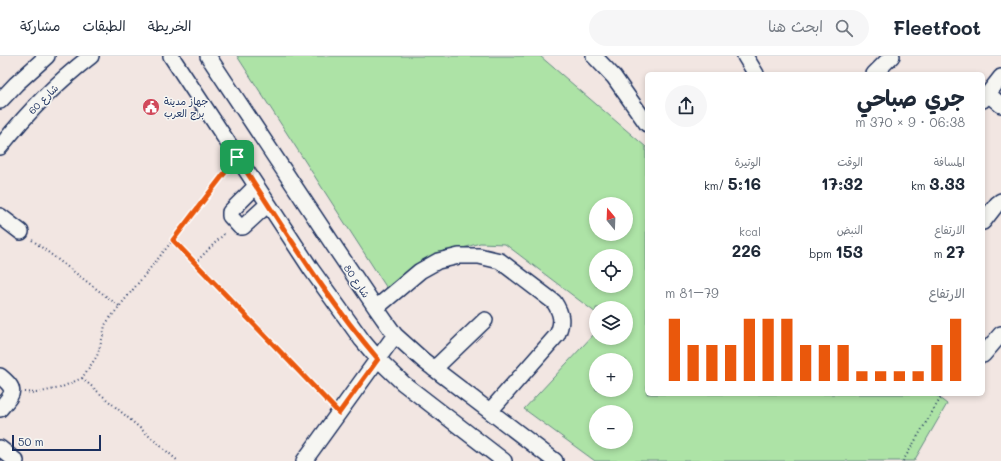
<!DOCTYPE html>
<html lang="ar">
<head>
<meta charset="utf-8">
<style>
	:root { --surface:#fff; --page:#f6f6f7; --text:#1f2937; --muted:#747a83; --line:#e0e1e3; --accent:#ea580c }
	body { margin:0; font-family:Mali,"Playpen Sans Arabic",sans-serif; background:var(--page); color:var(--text); direction:rtl; height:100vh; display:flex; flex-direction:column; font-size:15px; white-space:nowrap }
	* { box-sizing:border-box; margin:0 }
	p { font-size:13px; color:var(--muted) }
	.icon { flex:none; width:22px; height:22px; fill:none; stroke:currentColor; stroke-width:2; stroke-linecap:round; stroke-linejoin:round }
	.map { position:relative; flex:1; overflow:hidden; direction:ltr }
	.details { position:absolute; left:645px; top:16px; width:340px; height:324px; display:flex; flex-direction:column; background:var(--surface); border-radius:6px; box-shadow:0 2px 6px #0003; direction:rtl }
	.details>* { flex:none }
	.needle { width:26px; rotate:341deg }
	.fabs { position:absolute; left:589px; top:141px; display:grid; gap:8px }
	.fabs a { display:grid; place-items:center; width:44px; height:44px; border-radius:50%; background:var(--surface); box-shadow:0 2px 6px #0003; font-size:20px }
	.scale { position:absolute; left:12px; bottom:10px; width:89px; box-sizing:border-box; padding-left:4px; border:2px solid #1b2f5e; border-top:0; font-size:11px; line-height:14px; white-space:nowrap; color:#1b2f5e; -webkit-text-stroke:3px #f6f6f2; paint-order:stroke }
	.pin { position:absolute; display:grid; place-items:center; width:34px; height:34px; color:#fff; margin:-17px; border-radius:8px; box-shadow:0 2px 6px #0006 }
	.round { display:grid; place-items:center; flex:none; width:42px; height:42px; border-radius:21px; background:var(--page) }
	.summary { display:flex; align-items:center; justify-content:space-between; height:68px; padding:0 20px }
	h1 { font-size:22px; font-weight:700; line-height:30px }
	.figures { display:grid; grid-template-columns:repeat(3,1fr); gap:6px; height:68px; padding:4px 20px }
	.figures div { display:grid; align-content:center }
	.figures b { font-size:17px; font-weight:700 }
	.figures small { font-size:11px; font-weight:400 }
	.figures p { font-size:11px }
	.chart { height:112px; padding:8px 20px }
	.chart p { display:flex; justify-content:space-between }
	.chart svg { width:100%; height:72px; margin-top:4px; stroke:var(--accent); stroke-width:6 }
	header { display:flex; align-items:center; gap:24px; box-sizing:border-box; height:56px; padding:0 20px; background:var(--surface); border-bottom:1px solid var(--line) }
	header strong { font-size:19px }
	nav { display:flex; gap:22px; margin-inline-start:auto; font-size:14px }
	.search { width:280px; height:36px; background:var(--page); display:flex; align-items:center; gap:10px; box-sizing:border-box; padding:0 14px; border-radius:22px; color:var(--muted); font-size:15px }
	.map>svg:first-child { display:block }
	.green { fill:#ade3a6; stroke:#648982; fill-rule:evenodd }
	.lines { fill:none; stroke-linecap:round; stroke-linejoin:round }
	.minor-casing { stroke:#1b2f5e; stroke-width:18 }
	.path { stroke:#1b2f5e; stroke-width:2; stroke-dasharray:1 3; stroke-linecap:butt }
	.minor { stroke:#f6f6f2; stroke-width:15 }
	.route-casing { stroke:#fff; stroke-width:8 }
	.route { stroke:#ea580c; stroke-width:5 }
	.labels { text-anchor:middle; stroke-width:3; stroke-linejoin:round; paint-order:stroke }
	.street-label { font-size:10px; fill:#1b2f5e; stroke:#f6f6f2 }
	.poi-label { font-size:10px; fill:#1b2f5e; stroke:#f6f6f2; text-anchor:start }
</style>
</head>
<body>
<header>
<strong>Fleetfoot</strong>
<div class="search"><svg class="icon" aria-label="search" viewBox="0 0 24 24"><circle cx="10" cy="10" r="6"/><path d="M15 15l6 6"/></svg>ابحث هنا</div>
<nav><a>الخريطة</a><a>الطبقات</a><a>مشاركة</a></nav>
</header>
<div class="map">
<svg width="1001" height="405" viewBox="0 0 1001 405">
	<rect width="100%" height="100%" fill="#f2e6e2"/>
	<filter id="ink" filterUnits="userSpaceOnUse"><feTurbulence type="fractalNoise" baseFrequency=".025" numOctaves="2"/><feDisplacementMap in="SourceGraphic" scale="8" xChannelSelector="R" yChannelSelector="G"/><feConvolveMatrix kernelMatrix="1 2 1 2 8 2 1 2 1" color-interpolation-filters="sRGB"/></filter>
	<g filter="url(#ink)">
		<!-- green -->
		<path class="green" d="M237,0H540L646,91L647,338H934L947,348L914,405H595L524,353L596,276V282H626V252H596V257L505,188L480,187L456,194L392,240ZM596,148H626V178H596ZM596,200H626V230H596ZM596,304H626V334H596ZM596,356H626V386H596Z"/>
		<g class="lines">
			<defs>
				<path id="minor" d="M171,0L311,213L362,284L378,303L403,327L504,405
					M208,0L336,193L376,252L395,279L424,305L555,405
					M594,0L614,21L647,68
					M745,0L756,18
					M874,18L892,0
					M988,38L1001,49
					M983,44L1001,21
					M0,45L16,28L47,0
					M0,91C27,57 57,26 91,0
					M256,130L230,156V160L240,171H243L268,148
					M0,160L21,176
					M983,166L997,148L1001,145
					M376,252L420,215L438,205L459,200H479L500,205L554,246C562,258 563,266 557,279L490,355
					M983,299L1001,278
					M434,313L485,264
					M0,320C18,335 13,337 0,353
					M0,392L16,405
					M304,405L395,279"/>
			</defs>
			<!-- minor casing -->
			<use href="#minor" class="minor-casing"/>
			<!-- path -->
			<path class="path" d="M32,184L119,250
				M173,184L330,348
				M195,207L226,176
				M82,322L178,405
				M24,336L36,337L60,332L82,322L97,300L103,280L105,269L110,262L173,184L229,112
				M903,405L943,338"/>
			<!-- minor -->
			<use href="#minor" class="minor"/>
		</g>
	</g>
	<g class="lines" filter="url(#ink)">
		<defs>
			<path id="route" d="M237,101C282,169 325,241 378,303L339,357L173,184Z"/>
		</defs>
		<!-- route casing -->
		<use href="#route" class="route-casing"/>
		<!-- route -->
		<use href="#route" class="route"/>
	</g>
	<!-- icons -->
	<defs>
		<symbol id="civic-disc" viewBox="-11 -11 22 22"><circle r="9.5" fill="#d1495b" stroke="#f6f6f2"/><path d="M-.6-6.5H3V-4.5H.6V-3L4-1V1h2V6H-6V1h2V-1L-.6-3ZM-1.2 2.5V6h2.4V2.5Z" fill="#fff"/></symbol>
	</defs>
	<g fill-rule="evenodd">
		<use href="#civic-disc" x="141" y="41" width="20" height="20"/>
	</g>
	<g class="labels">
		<!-- street labels -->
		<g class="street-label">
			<text transform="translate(43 43) rotate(-45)" y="4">شارع 60</text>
			<text transform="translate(357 225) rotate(56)" y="4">شارع 80</text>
		</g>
		<!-- poi labels -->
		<g class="poi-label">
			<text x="164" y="49">جهاز مدينة<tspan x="164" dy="12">برج العرب</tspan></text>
		</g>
	</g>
</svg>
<div class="fabs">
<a><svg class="needle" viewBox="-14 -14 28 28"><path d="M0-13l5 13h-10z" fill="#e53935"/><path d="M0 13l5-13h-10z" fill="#747a83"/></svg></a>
<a><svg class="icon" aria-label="locate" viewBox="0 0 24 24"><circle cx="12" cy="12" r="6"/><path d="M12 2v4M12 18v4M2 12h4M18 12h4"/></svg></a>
<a><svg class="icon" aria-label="layers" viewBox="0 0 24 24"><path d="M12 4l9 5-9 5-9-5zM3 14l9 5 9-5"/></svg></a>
<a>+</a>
<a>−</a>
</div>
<div class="scale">50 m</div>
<div class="pin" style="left:237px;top:101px;background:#1e9e55"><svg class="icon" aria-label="arrive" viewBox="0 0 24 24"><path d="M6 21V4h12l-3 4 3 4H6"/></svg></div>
<section class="details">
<div class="summary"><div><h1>جري صباحي</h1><p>06:38 · 9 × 370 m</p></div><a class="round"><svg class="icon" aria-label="share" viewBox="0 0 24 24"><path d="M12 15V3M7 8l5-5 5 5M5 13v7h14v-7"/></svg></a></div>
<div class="figures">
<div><p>المسافة</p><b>3.33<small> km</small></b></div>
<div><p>الوقت</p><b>17:32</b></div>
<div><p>الوتيرة</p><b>5:16<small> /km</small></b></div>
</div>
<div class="figures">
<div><p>الارتفاع</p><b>27<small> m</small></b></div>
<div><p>النبض</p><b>153<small> bpm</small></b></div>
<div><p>kcal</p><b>226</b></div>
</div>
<div class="chart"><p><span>الارتفاع</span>79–81 m</p>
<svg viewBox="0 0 160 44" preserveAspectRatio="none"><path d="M5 44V6M15 44V22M25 44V22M35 44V22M45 44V6M55 44V6M65 44V6M75 44V22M85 44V22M95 44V22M105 44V38M115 44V38M125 44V38M135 44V38M145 44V22M155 44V6"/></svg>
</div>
</section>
</div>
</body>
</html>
